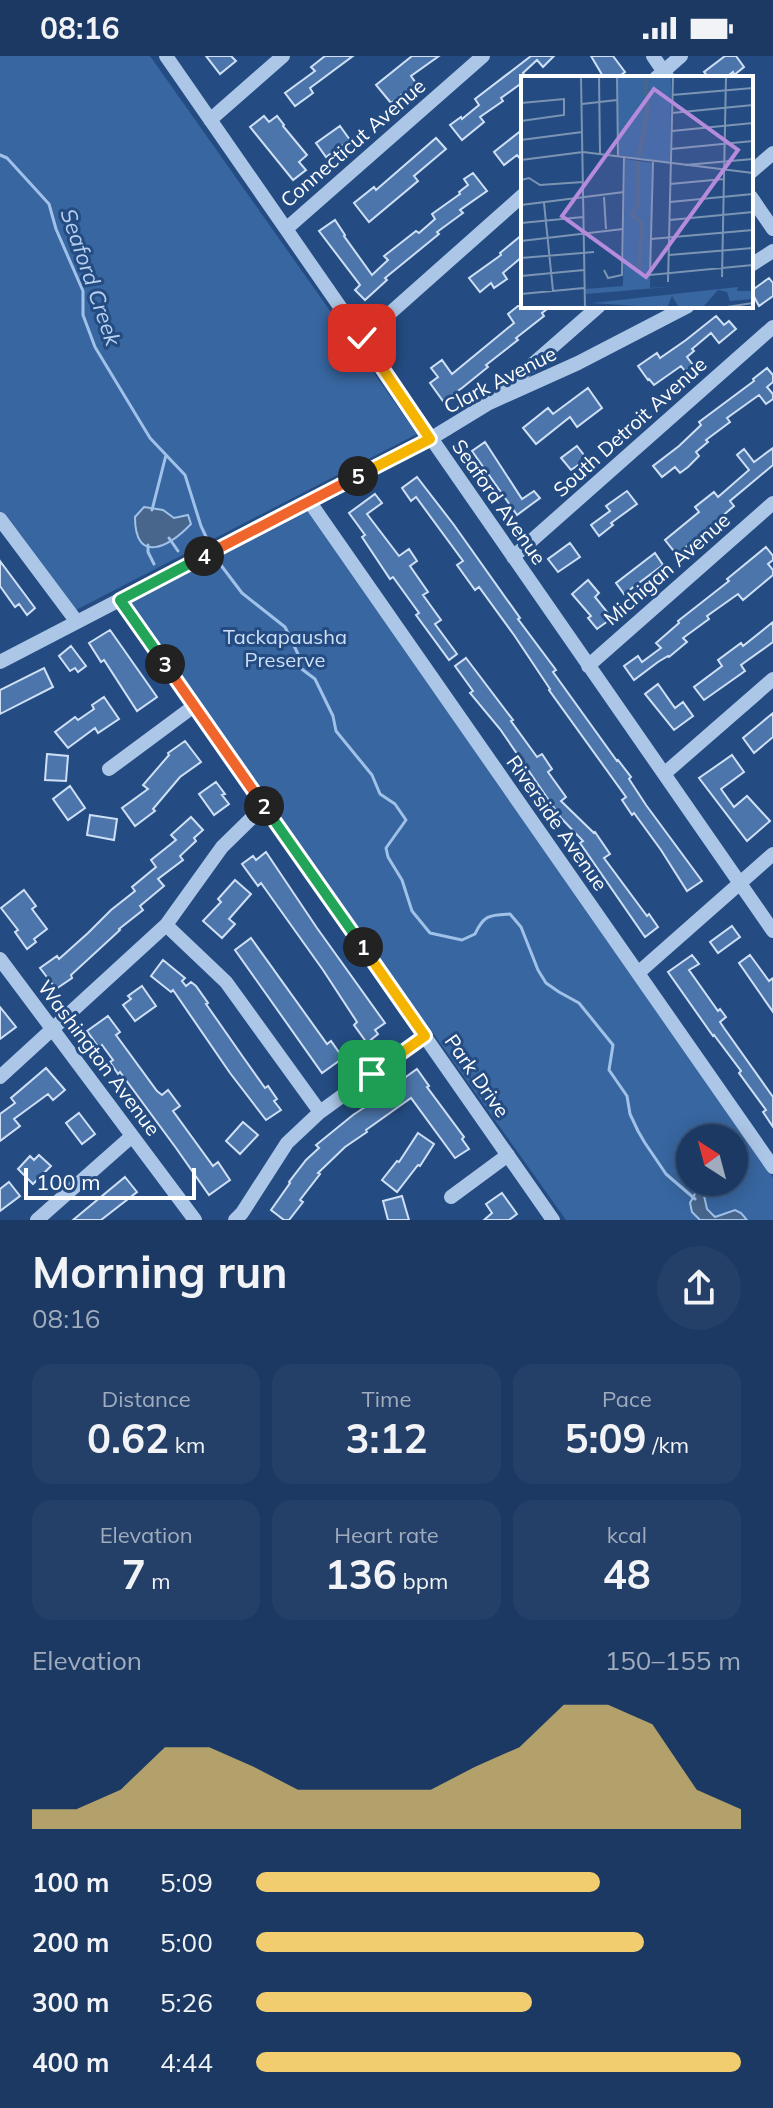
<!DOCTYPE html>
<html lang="en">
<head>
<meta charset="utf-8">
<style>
	:root { --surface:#1b3962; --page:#244068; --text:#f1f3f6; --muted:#a0acbe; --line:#395377; --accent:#f2cd6f }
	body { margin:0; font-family:Mulish,sans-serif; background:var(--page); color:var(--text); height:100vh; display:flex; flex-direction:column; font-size:30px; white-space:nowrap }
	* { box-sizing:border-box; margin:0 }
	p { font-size:26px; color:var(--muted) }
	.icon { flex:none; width:44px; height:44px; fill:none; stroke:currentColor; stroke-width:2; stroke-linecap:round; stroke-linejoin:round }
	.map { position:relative; height:1164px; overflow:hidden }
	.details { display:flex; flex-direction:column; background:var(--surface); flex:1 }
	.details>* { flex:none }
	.needle { width:52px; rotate:324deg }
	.controls { position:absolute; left:676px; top:1068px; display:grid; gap:16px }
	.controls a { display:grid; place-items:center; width:72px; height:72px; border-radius:50%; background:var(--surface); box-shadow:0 4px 20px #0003,0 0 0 2px var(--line); font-size:40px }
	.scale { position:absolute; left:24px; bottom:20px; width:172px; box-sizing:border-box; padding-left:8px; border:4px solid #fff; border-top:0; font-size:22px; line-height:28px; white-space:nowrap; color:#fff; -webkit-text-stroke:6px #244c82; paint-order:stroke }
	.pin { position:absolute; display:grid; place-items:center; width:68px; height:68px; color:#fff; margin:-34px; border-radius:16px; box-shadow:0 4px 12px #0006 }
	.km { position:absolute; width:40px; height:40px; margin:-20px; border-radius:50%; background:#222; color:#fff; font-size:22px; line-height:40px; text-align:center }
	.round { display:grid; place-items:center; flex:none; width:84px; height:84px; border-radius:42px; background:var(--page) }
	.headline { display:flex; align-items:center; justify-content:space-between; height:136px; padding:0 32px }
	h1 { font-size:44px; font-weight:700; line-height:60px }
	.metrics { display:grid; grid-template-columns:repeat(3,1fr); gap:12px; height:136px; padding:8px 32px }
	.metrics div { display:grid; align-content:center; border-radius:20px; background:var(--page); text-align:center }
	.metrics b { font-size:40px; font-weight:700 }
	.metrics small { font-size:22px; font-weight:400 }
	.metrics p { font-size:22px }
	.chart { height:224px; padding:16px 32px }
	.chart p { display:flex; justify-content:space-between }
	.chart svg { width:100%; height:144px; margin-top:8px; fill:var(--accent); opacity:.7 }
	ul { padding:0 32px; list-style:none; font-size:26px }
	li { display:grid; grid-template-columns:128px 96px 1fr; align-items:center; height:60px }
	li i { height:20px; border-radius:10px; background:var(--accent) }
	.status { display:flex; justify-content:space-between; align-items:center; height:56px; padding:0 40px; background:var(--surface); direction:ltr }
	.status svg { height:22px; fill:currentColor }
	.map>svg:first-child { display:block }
	.green { fill:#3866a0; fill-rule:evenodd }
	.water { fill:#48658c; stroke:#a0c1e8; stroke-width:2 }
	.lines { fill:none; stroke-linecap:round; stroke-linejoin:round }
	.stream { stroke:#a0c1e8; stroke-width:3 }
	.building { fill:#4c76ab; stroke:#cfe0f6; stroke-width:2 }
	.minor { stroke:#acc6e7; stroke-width:14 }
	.split-1-casing { stroke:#fff; stroke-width:16 }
	.split-2-casing { stroke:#fff; stroke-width:16 }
	.split-3-casing { stroke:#fff; stroke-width:16 }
	.split-4-casing { stroke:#fff; stroke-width:16 }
	.split-5-casing { stroke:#fff; stroke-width:16 }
	.split-6-casing { stroke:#fff; stroke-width:16 }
	.split-1 { stroke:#f5b400; stroke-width:10 }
	.split-2 { stroke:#22a559; stroke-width:10 }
	.split-3 { stroke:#f0652b; stroke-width:10 }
	.split-4 { stroke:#22a559; stroke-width:10 }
	.split-5 { stroke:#f0652b; stroke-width:10 }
	.split-6 { stroke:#f5b400; stroke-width:10 }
	.labels { text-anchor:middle; stroke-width:6; stroke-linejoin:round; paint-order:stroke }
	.street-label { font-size:20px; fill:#fff; stroke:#244c82 }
	.park-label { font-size:20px; fill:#cfe0f6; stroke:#244c82 }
	.water-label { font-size:22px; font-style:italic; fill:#b7d0ef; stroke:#244c82 }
	.inset-river { fill:none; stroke:#48658c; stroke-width:4 }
	.inset-road { fill:none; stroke:#7c94b4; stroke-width:2 }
	.view { fill:#b68bdc; fill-opacity:0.15; stroke:#b68bdc; stroke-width:4 }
	.inset-edge { fill:none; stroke:#fff; stroke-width:4 }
</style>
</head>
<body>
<div class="status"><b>08:16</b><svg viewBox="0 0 49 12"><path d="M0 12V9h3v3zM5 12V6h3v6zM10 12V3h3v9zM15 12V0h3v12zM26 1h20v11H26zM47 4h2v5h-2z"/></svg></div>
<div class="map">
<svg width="773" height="1164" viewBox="0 0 773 1164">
	<rect width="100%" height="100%" fill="#244c82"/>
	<!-- green -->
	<path class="green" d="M0,0H150L417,378L72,556L0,458Z
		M312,453L738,1065L773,1122V1164H566L128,548ZM690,1082H734V1126H690Z"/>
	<!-- water -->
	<path class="water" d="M144,451L163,454L174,462L188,459L191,468C169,491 135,509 135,461Z
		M697,1134L703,1135L707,1153L715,1161L735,1154L741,1157L747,1164H700L692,1156L690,1147Z"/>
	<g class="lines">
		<!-- stream -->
		<path class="stream" d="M0,99L7,102L49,148L56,173L83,235V259L95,291L150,382L185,419L201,470L209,487
			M152,454L166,399
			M169,482L178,495
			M148,489V496L154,508
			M217,504L242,537L285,571L298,598L299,611L315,623L333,660L336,675L372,719L380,738L395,748L406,764L386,792L388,801L402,824L412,855L430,877L462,884L475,878C484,858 491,859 510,858L521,871L538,914L546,927L559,936L579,947L613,989L609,1014L627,1040L630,1058L638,1075L645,1087L666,1118L695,1143"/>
	</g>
	<!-- building -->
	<path class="building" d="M206,0H231L236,5L220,18Z
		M325,0H353L310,32L313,37L295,50L285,37L315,15L311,11Z
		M412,0H439L411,20L416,27L391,47L376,29Z
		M531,0H554L543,11L537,4L523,17L526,22H523V26L501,42L503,45L480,61L484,66L462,84L450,69L461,61L462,63L479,49L475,43Z
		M591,0H613L625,16L617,22H604Z
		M725,0H736L744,11L734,19L733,16L725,22H709L704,16Z
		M264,60L269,66L277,60L284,69L283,70L307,99L299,106L306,114L293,124L250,71Z
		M340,70L350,84L326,101L316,87Z
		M523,73V106L517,99L504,109L494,96Z
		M436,82L446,93L414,120L418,125L369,166L354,147L374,131L376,134Z
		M473,117L487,135L460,154L463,157L437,176L439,178L385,222L387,224L365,244L355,234L360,229L319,175L335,164L345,179L344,180L372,219L388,204L384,200L416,175L419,177L435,163L432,158L460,138L459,136L468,129L464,123Z
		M523,178V200L503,217L507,223L494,232L491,227L480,236L469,222L501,199L500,197Z
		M769,222L773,227V240L759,250L751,235Z
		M518,250H551L542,257L544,260L516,282L518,284L486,309L488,311L462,332L443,345L430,327L438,321L431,312L442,304L452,318L514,267L508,258Z
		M716,260L724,269L729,265L736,273L719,287L711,277L692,293L694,295L687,301L693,309L685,315L681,310L654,329L649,323L648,324L638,310L657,297L660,302L686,284Z
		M767,312L773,319V326L767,331L773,338V343L766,348L759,339L727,362L730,366L706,384L708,386L696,396L699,400L688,411L680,417L675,411L662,421L653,410L679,390L701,369L699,366L754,325L753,323Z
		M588,332L602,352L577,371L570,361L536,388L523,372L548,352L553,358Z
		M485,386L522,443L534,435L540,442L517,459L472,395Z
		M577,390L587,403L571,414L561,402Z
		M773,392V409L730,445L734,450L677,499L665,484L699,456L695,451L714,436L718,441L749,414L737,399L744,393L754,406Z
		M417,421L454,469L520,562L518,563L556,614L553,616L617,705L618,704L631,721L629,723L646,749L702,825L687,835L661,794L634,757L632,759L622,744L626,741L549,634L550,633L514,579L479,531L475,534L457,509L463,505L416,441L411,445L402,432Z
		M627,435L637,448L611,467L613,469L599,480L591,469L610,455L606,450Z
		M375,438L382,447L367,458L399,500L409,493L417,505L410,510L428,536L423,539L441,564L435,568L457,598L449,604L416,559L419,557L393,521L390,523L362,481L365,479L349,457Z
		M570,487L580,501L558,516L548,503Z
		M766,491L773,500V504L768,508L773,514V519L743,544L738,538L707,560L709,563L683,582L687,586L669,601L668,600L658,606L634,624L624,610L638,600L642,606L661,592L656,587L679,567L678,565L729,525L727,523Z
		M655,497L663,509L624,538L616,527Z
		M0,505L35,552L27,559L19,548L15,551L0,530Z
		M588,524L599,537L595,541L612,562L597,573L588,562L591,560L572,538Z
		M773,566V586L741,609L745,615L704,644L694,631L722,610L718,604L741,587L743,590Z
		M110,574L157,641L137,655L104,604L101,606L89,587Z
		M71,590L86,610L78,616L75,612L70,615L59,600Z
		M466,602L513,664L511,665L537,701L542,698L552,713L548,716L566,741L561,745L594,777L595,776L610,798L604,802L647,860L649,858L658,871L645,881L580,787L583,785L561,762L500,673L470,637L473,635L455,610Z
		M44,612L53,631L0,658V634Z
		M658,628L675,652L683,646L693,660L674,674L645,638Z
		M104,641L119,663L98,677L95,672L68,692L55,676L75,661L78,664L94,653L92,649Z
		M773,657V681L754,697L743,682Z
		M185,685L201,706L180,721L153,753L155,755L135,770L122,752L148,733L143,729L169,699L168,697Z
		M47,698L68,700L66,725L45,724Z
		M732,699L744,716L721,733L734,751L747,740L770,765L747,785L699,722Z
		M216,726L225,738L222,739L229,748L214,759L199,738Z
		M70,730L85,752L68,764L53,743Z
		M90,759L117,763L114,784L87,779Z
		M191,761L203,774L194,782L196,785L180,800L183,804L158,823L164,830L140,850L143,854L119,873L120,874L71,919L72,922L56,933L40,912L57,900L59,903L88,877L111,854L135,835L132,831L156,811L151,804L176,784L171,779Z
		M266,796L317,872L385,967L375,974L378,978L367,987L354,969L357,966L323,914L261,827L258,830L242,808L253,800L256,804Z
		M235,824L251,838L229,863L235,868L222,882L203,865L221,846L218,843Z
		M24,834L36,850L32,853L47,873L34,883L36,886L27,893L15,876L18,874L1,852Z
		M732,870L740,881L718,897L710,886Z
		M251,882L327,988L331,985L343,1002L322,1017L235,894Z
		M692,899L699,908L689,914L718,955L720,953L726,961L720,966L724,972L773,1041V1071L763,1056L766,1054L739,1017L741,1015L714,979L713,980L668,916Z
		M750,899L769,925L773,922V956L739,907Z
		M163,904L185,922L182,925L186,930L191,926L196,930L208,947L206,948L243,1001L265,1032L268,1030L277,1043L274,1045L281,1054L266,1064L230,1017L173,934L171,936L151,920Z
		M142,930L156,950L135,965L123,949L131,943L128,940Z
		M0,951L16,971L0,983Z
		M108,960L120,976L116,979L157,1035L162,1039L168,1034L180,1050L173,1055L213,1110L218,1106L230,1124L209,1139L176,1092L120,1016L118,1018L110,1006L113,1004L102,989L99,992L87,975Z
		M46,1012L65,1034L53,1044L48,1038L14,1063L20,1070L0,1085V1058L15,1047L11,1042Z
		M417,1013L429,1030L427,1031L464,1081L462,1083L469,1093L455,1102L411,1042L366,1074L367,1076L345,1091L318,1117L320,1118L300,1144L303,1146L289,1164H284L271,1154L290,1127L289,1126L306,1104L319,1092L316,1089L353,1059L368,1049L367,1047L378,1038L384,1047L400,1035L396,1028Z
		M79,1057L95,1078L82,1088L66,1067Z
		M243,1066L258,1079L240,1098L226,1085Z
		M418,1077L434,1088L420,1110L418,1109L397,1136L382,1124L397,1105L399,1106Z
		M39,1099L51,1110L33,1128L18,1113L30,1100L34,1104Z
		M125,1121L137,1136L101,1164H73Z
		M9,1126L20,1140L0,1155V1133Z
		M502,1137L517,1158L509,1164H484L492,1157L486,1148Z
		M402,1140L409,1164H388L383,1145Z"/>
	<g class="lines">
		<!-- minor -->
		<path class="minor" d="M166,0L773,875
			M653,0L668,22
			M656,22L681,0
			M210,64L283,0
			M751,116L773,97
			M751,141L773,173
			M286,173L483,0
			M751,209L773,195
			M362,282L523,139
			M501,336L599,250
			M309,445L773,1111
			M0,463L77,566
			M513,501L773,271
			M120,544L553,1164
			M0,606L430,383L489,347L578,307L688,250
			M588,610L773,447
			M109,713L194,650
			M664,718L773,623
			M166,869L226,926L320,1056
			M0,903L195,1164
			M638,917L773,798
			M0,1021L166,869L222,791L264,750
			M451,1141L508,1099
			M37,1164L132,1080
			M235,1164L242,1157L287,1087L320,1056L425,980"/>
	</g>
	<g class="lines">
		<defs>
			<path id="split-1" d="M363,891L425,980L372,1018"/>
			<path id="split-2" d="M264,750L363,891"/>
			<path id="split-3" d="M165,608L264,750"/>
			<path id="split-4" d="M165,608L120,544L204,500"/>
			<path id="split-5" d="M204,500L358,420"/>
			<path id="split-6" d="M358,420L430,383L362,282"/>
		</defs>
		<!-- split-1 casing -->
		<use href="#split-1" class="split-1-casing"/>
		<!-- split-2 casing -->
		<use href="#split-2" class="split-2-casing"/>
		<!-- split-3 casing -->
		<use href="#split-3" class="split-3-casing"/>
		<!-- split-4 casing -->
		<use href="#split-4" class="split-4-casing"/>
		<!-- split-5 casing -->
		<use href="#split-5" class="split-5-casing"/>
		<!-- split-6 casing -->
		<use href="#split-6" class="split-6-casing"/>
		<!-- split-1 -->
		<use href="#split-1" class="split-1"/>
		<!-- split-2 -->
		<use href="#split-2" class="split-2"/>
		<!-- split-3 -->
		<use href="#split-3" class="split-3"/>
		<!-- split-4 -->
		<use href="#split-4" class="split-4"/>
		<!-- split-5 -->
		<use href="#split-5" class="split-5"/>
		<!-- split-6 -->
		<use href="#split-6" class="split-6"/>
	</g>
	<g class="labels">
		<!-- street labels -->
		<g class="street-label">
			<text transform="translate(353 87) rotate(-41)" y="7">Connecticut Avenue</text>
			<text transform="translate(500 324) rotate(-27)" y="7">Clark Avenue</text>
			<text transform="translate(630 371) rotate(-42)" y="7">South Detroit Avenue</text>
			<text transform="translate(499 446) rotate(55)" y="7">Seaford Avenue</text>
			<text transform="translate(667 513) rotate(-41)" y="7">Michigan Avenue</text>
			<text transform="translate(557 767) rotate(55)" y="7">Riverside Avenue</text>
			<text transform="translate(99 1002) rotate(53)" y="7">Washington Avenue</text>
			<text transform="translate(477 1020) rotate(55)" y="7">Park Drive</text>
		</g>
		<!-- park labels -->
		<g class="park-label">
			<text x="285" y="588">Tackapausha<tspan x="285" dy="23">Preserve</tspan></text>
		</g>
		<!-- water labels -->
		<g class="water-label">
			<text transform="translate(91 221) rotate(71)" y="8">Seaford Creek</text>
		</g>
	</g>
	<!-- overview -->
	<g transform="translate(521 20)">
		<rect width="232" height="232" fill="#244c82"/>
		<path d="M97,0H150L149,87L97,79ZM104,83L131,87L129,212L159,210L65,218L64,213L102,210ZM217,211L216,215H232V223L209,225L206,216L197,214L182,231L157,230L151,220L146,232L71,227Z" fill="#3866a0"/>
		<path class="inset-river" d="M118,80L127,33L124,0M117,85V128L111,139L121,147L118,193"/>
		<path class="inset-road" d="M60,0L64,232M78,0L79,78M96,0L97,81M151,19L232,12M0,27L43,23V39L0,45M61,28L96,24M151,37L232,29M151,55L232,47M0,64L61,56M150,73L232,65M0,84L62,76L232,97M132,86L129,199L232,189M164,89L232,83M0,104L8,102L19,109L62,106M149,108L203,103M83,121L85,153M149,126L232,118M23,127L32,215M0,129L103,116M149,144L232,136M0,147L62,141M130,163L232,154M0,165L102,153M148,179L232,172M0,182L73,176M83,194L87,202L101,199L103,82M0,200L63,194M201,201L205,0M147,206L152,0M0,218L63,212M199,232L232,227"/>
		<path class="view" d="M133,13L217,74L125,201L41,140Z"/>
		<rect width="232" height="232" class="inset-edge"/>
	</g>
</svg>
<div class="controls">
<a><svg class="needle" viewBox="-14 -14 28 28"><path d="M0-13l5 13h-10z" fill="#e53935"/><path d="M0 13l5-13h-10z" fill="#a0acbe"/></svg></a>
</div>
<div class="scale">100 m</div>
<div class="pin" style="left:372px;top:1018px;background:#1e9e55"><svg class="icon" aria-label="arrive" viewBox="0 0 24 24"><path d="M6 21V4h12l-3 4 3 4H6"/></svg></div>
<div class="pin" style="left:362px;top:282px;background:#d93025"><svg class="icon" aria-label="check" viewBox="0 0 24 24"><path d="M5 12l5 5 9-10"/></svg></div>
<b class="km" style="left:363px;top:891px">1</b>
<b class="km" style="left:264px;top:750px">2</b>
<b class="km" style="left:165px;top:608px">3</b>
<b class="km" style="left:204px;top:500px">4</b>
<b class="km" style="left:358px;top:420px">5</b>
</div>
<section class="details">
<div class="headline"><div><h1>Morning run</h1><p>08:16</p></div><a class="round"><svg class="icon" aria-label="share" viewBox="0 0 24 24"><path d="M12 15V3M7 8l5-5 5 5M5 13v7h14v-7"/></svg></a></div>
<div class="metrics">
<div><p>Distance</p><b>0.62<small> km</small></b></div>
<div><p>Time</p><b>3:12</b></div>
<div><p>Pace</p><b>5:09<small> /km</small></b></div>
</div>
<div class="metrics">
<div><p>Elevation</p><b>7<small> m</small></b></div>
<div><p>Heart rate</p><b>136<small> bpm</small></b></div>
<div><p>kcal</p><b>48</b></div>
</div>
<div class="chart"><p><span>Elevation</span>150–155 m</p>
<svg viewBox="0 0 160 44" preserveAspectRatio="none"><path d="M0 44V38L10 38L20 32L30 19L40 19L50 25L60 32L70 32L80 32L90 32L100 25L110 19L120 6L130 6L140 12L150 32L160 38V44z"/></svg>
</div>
<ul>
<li><b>100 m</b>5:09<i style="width:71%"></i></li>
<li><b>200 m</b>5:00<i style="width:80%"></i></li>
<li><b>300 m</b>5:26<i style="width:57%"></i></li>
<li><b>400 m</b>4:44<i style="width:100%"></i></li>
</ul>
</section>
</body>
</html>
